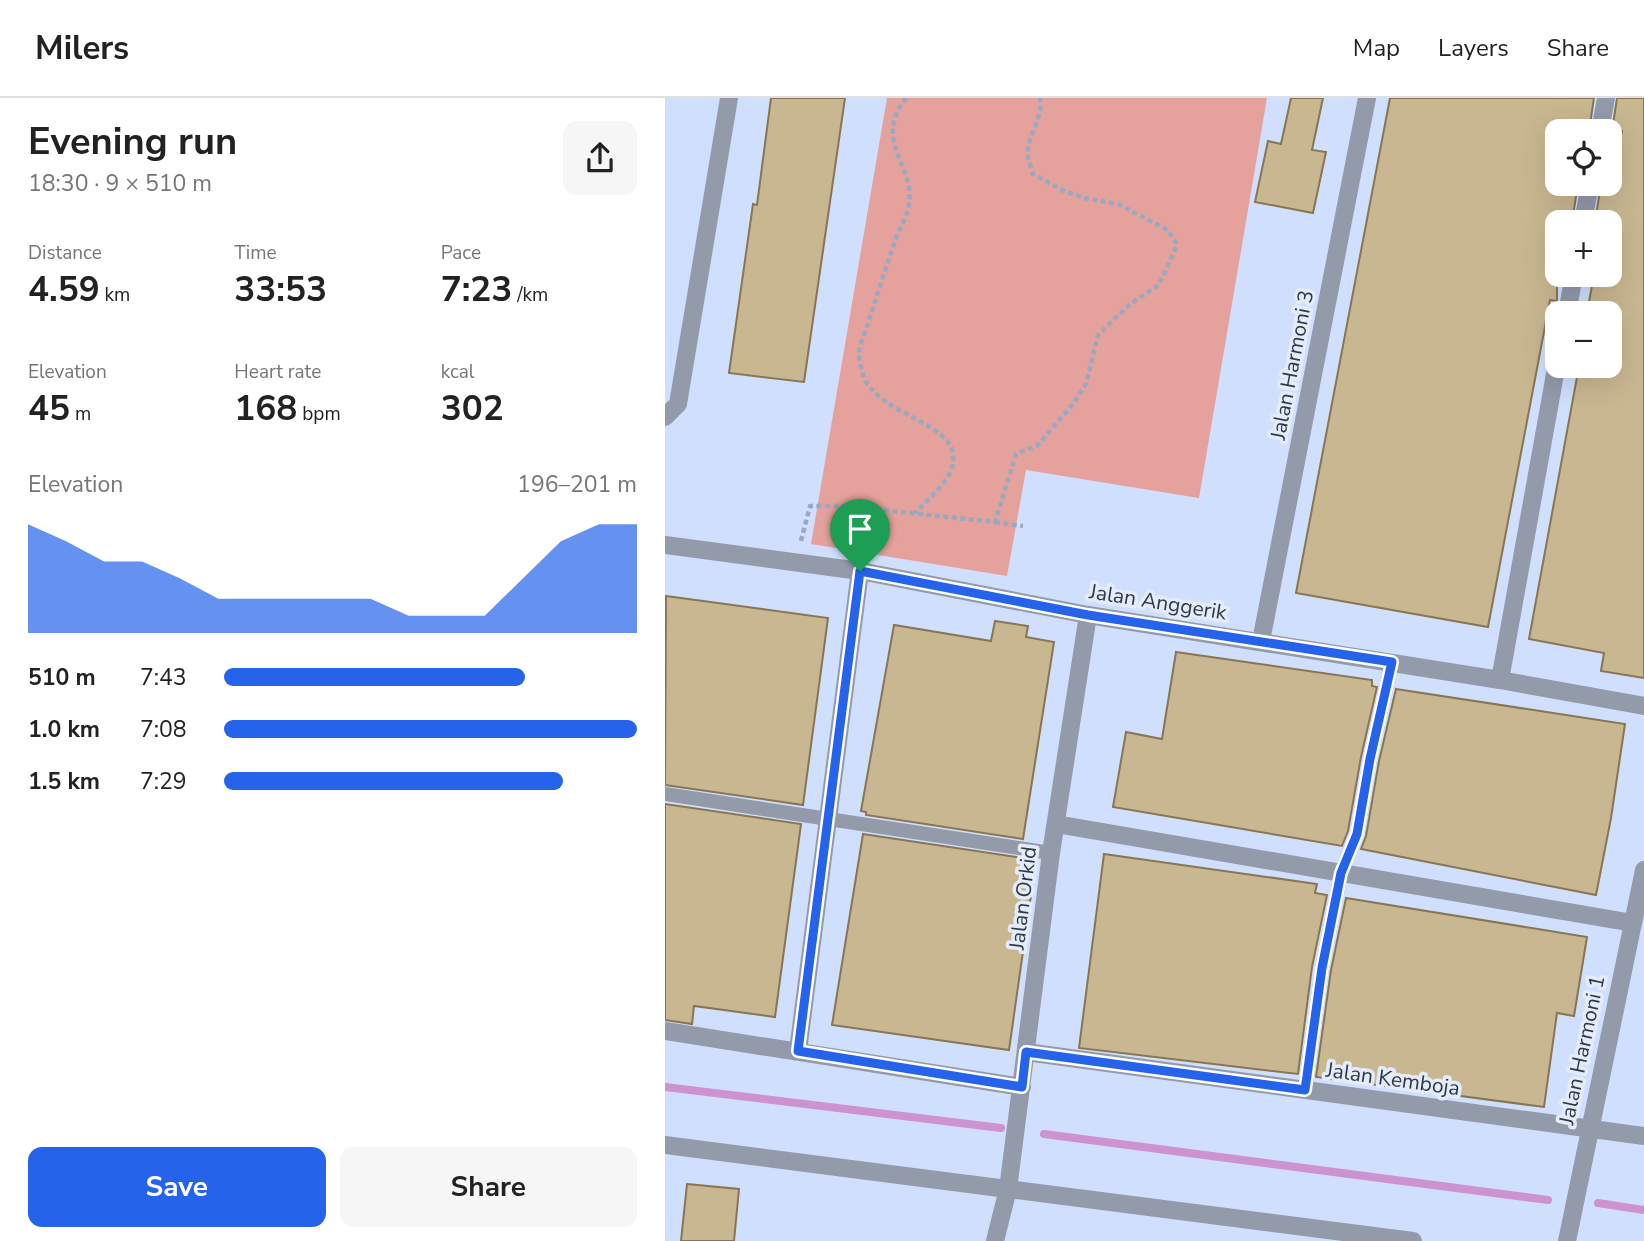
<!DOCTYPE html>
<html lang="en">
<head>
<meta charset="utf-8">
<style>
	:root { --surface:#fff; --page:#f6f6f6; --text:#222; --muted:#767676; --line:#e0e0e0; --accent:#2563eb }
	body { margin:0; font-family:"Nunito Sans",sans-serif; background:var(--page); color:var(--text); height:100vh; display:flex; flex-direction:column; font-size:26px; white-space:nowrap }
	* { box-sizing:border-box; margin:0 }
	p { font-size:23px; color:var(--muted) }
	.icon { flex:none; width:38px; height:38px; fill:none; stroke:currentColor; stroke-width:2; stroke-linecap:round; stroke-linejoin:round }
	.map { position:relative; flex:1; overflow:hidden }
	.side { display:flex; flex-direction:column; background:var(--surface); width:665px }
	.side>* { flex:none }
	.controls { position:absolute; left:880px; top:21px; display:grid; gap:14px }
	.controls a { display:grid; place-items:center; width:77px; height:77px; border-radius:14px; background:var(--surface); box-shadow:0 7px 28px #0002; font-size:35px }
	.pin { position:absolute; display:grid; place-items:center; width:60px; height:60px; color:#fff; margin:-72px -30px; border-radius:50% 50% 50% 0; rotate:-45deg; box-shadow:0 0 7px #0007 }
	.pin .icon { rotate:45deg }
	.round { display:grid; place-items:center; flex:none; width:74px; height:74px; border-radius:14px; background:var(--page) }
	.overview { display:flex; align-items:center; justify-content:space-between; height:119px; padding:0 28px }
	h1 { font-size:38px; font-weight:700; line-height:52px }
	.figures { display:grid; grid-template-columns:repeat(3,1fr); gap:10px; height:119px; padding:7px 28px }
	.figures div { display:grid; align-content:center }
	.figures b { font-size:35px; font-weight:700 }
	.figures small { font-size:19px; font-weight:400 }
	.figures p { font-size:19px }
	.chart { height:196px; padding:14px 28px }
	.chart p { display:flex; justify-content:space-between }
	.chart svg { width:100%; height:126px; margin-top:7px; fill:var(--accent); opacity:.7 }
	.primary-button { display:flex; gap:14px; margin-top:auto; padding:14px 28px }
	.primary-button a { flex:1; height:80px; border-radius:14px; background:var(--accent); color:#fff; font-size:28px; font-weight:700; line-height:80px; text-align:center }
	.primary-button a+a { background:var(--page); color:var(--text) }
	ul { padding:0 28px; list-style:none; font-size:23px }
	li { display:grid; grid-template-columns:112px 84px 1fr; align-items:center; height:52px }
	li i { height:18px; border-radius:9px; background:var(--accent) }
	header { display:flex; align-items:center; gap:42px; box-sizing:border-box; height:98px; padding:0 35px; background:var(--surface); border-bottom:2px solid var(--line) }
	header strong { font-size:33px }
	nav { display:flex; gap:38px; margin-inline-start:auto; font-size:24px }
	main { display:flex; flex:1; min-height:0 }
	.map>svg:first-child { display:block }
	.green { fill:#e5a19b }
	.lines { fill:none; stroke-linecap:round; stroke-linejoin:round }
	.stream { stroke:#cd92d0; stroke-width:8 }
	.building { fill:#c9b791; stroke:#887652; stroke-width:2 }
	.path { stroke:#9ca8c1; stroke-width:4.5; stroke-dasharray:5 3.5; stroke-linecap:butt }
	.service { stroke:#939aaa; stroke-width:14 }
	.minor { stroke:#939aaa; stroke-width:18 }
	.tertiary { stroke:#939aaa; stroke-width:18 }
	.route-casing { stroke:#fff; stroke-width:14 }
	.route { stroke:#2563eb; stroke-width:9 }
	.labels { text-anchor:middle; stroke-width:7; stroke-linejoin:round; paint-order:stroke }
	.street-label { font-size:21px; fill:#313847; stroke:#e4ecfb }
</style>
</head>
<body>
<header>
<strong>Milers</strong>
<nav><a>Map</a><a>Layers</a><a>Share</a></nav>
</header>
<main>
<section class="side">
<div class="overview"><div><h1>Evening run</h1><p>18:30 · 9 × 510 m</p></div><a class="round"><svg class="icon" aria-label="share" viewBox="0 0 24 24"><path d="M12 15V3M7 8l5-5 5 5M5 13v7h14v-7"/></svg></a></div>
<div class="figures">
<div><p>Distance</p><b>4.59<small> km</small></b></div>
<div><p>Time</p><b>33:53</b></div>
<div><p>Pace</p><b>7:23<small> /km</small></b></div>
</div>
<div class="figures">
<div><p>Elevation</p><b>45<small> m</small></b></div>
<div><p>Heart rate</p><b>168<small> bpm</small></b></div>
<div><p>kcal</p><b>302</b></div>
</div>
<div class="chart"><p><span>Elevation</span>196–201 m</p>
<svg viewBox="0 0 160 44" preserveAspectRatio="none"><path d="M0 44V6L10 12L20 19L30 19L40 25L50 32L60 32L70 32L80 32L90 32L100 38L110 38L120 38L130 25L140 12L150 6L160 6V44z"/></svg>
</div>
<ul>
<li><b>510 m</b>7:43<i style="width:73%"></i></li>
<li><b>1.0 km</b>7:08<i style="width:100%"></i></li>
<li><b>1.5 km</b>7:29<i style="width:82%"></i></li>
</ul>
<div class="primary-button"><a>Save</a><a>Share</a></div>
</section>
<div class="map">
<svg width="979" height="1143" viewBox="0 0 979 1143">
	<rect width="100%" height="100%" fill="#d0dffd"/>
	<!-- green -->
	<path class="green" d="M222,0H602L534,400L361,372L342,478L146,446Z"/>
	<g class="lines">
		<!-- stream -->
		<path class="stream" d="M0,989L336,1030
			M379,1036L883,1102
			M933,1105L979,1112"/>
	</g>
	<!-- building -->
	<path class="building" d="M106,0H180L139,284L64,275L88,106L92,107Z
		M626,0H658L647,52L661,54L648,115L590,104L603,43L616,46Z
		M725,0H929L924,33H892V86H913L907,124H892V203L885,202L823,529L631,495Z
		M952,0H979V580L936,573L939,555L864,541L914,268H945V213L923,209L929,177H945V124H930L936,86H946L957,33H947Z
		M1,498L163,520L138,707L0,687Z
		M330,523L363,528L361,539L389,544L358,741L201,717V714L196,713L229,527L326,543Z
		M511,554L707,582V588L712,589L696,659L683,733L677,748L448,709L461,634L497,641Z
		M731,591L960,626L946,720L931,797L696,751L701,738L714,663Z
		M0,706L136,726L110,919L29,908L27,926L0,922Z
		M198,736L371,762L344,952L167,927Z
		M439,756L652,786L650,795L662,797L647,869L633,976L414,950Z
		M681,800L922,839L909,918L892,915L879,1009L651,979L666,872Z
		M22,1086L74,1091L69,1143H16Z"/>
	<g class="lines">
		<!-- path -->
		<path class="path" d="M241,0C207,43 250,67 244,105C243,117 235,130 231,140C221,168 212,197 203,226C200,235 194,247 194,256C194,262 197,272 198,277C211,315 282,323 288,355C292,379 265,399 250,415
			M330,424L358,428
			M136,443L145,408H179L330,424L351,356L373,347L408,306L421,286L433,237L465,206L494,187L512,147L503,132L453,106L419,100L399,93L368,76C367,71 364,65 363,60C360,39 379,20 375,0"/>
		<!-- service -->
		<path class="service" d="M0,696L386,755
			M640,992L657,870L676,775L692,736L705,661L727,564"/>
		<!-- minor -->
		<path class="minor" d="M935,33L941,0
			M918,124L925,86
			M902,215L909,177
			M0,319L13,306L64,0
			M0,447L195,473L423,517L835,582L979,608
			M596,543L702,0
			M835,582L892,265
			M391,726L968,825
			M0,933L357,989
			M133,953L195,473
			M361,954L979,1038
			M330,1143L343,1091L386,755L423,517
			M902,1143L979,772"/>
		<!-- tertiary -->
		<path class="tertiary" d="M0,1047L748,1143"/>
	</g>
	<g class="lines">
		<defs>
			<path id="route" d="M195,473L423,517L727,564L705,661L692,736L676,775L657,870L640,992L361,954L357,989L133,953Z"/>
		</defs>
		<!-- route casing -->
		<use href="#route" class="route-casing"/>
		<!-- route -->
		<use href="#route" class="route"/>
	</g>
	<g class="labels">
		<!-- street labels -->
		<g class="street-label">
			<text transform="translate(627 267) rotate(-79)" y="7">Jalan Harmoni 3</text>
			<text transform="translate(493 504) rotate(9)" y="7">Jalan Anggerik</text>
			<text transform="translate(358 800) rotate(-83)" y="7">Jalan Orkid</text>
			<text transform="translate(917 952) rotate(-78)" y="7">Jalan Harmoni 1</text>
			<text transform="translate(728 981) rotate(8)" y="7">Jalan Kemboja</text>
		</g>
	</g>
</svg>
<div class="controls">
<a><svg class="icon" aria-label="locate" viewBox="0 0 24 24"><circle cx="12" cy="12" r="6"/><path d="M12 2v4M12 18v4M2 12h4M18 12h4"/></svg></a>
<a>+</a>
<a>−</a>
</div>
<div class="pin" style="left:195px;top:473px;background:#1e9e55"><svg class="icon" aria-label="arrive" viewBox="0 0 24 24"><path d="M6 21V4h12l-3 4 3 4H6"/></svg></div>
</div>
</main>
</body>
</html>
